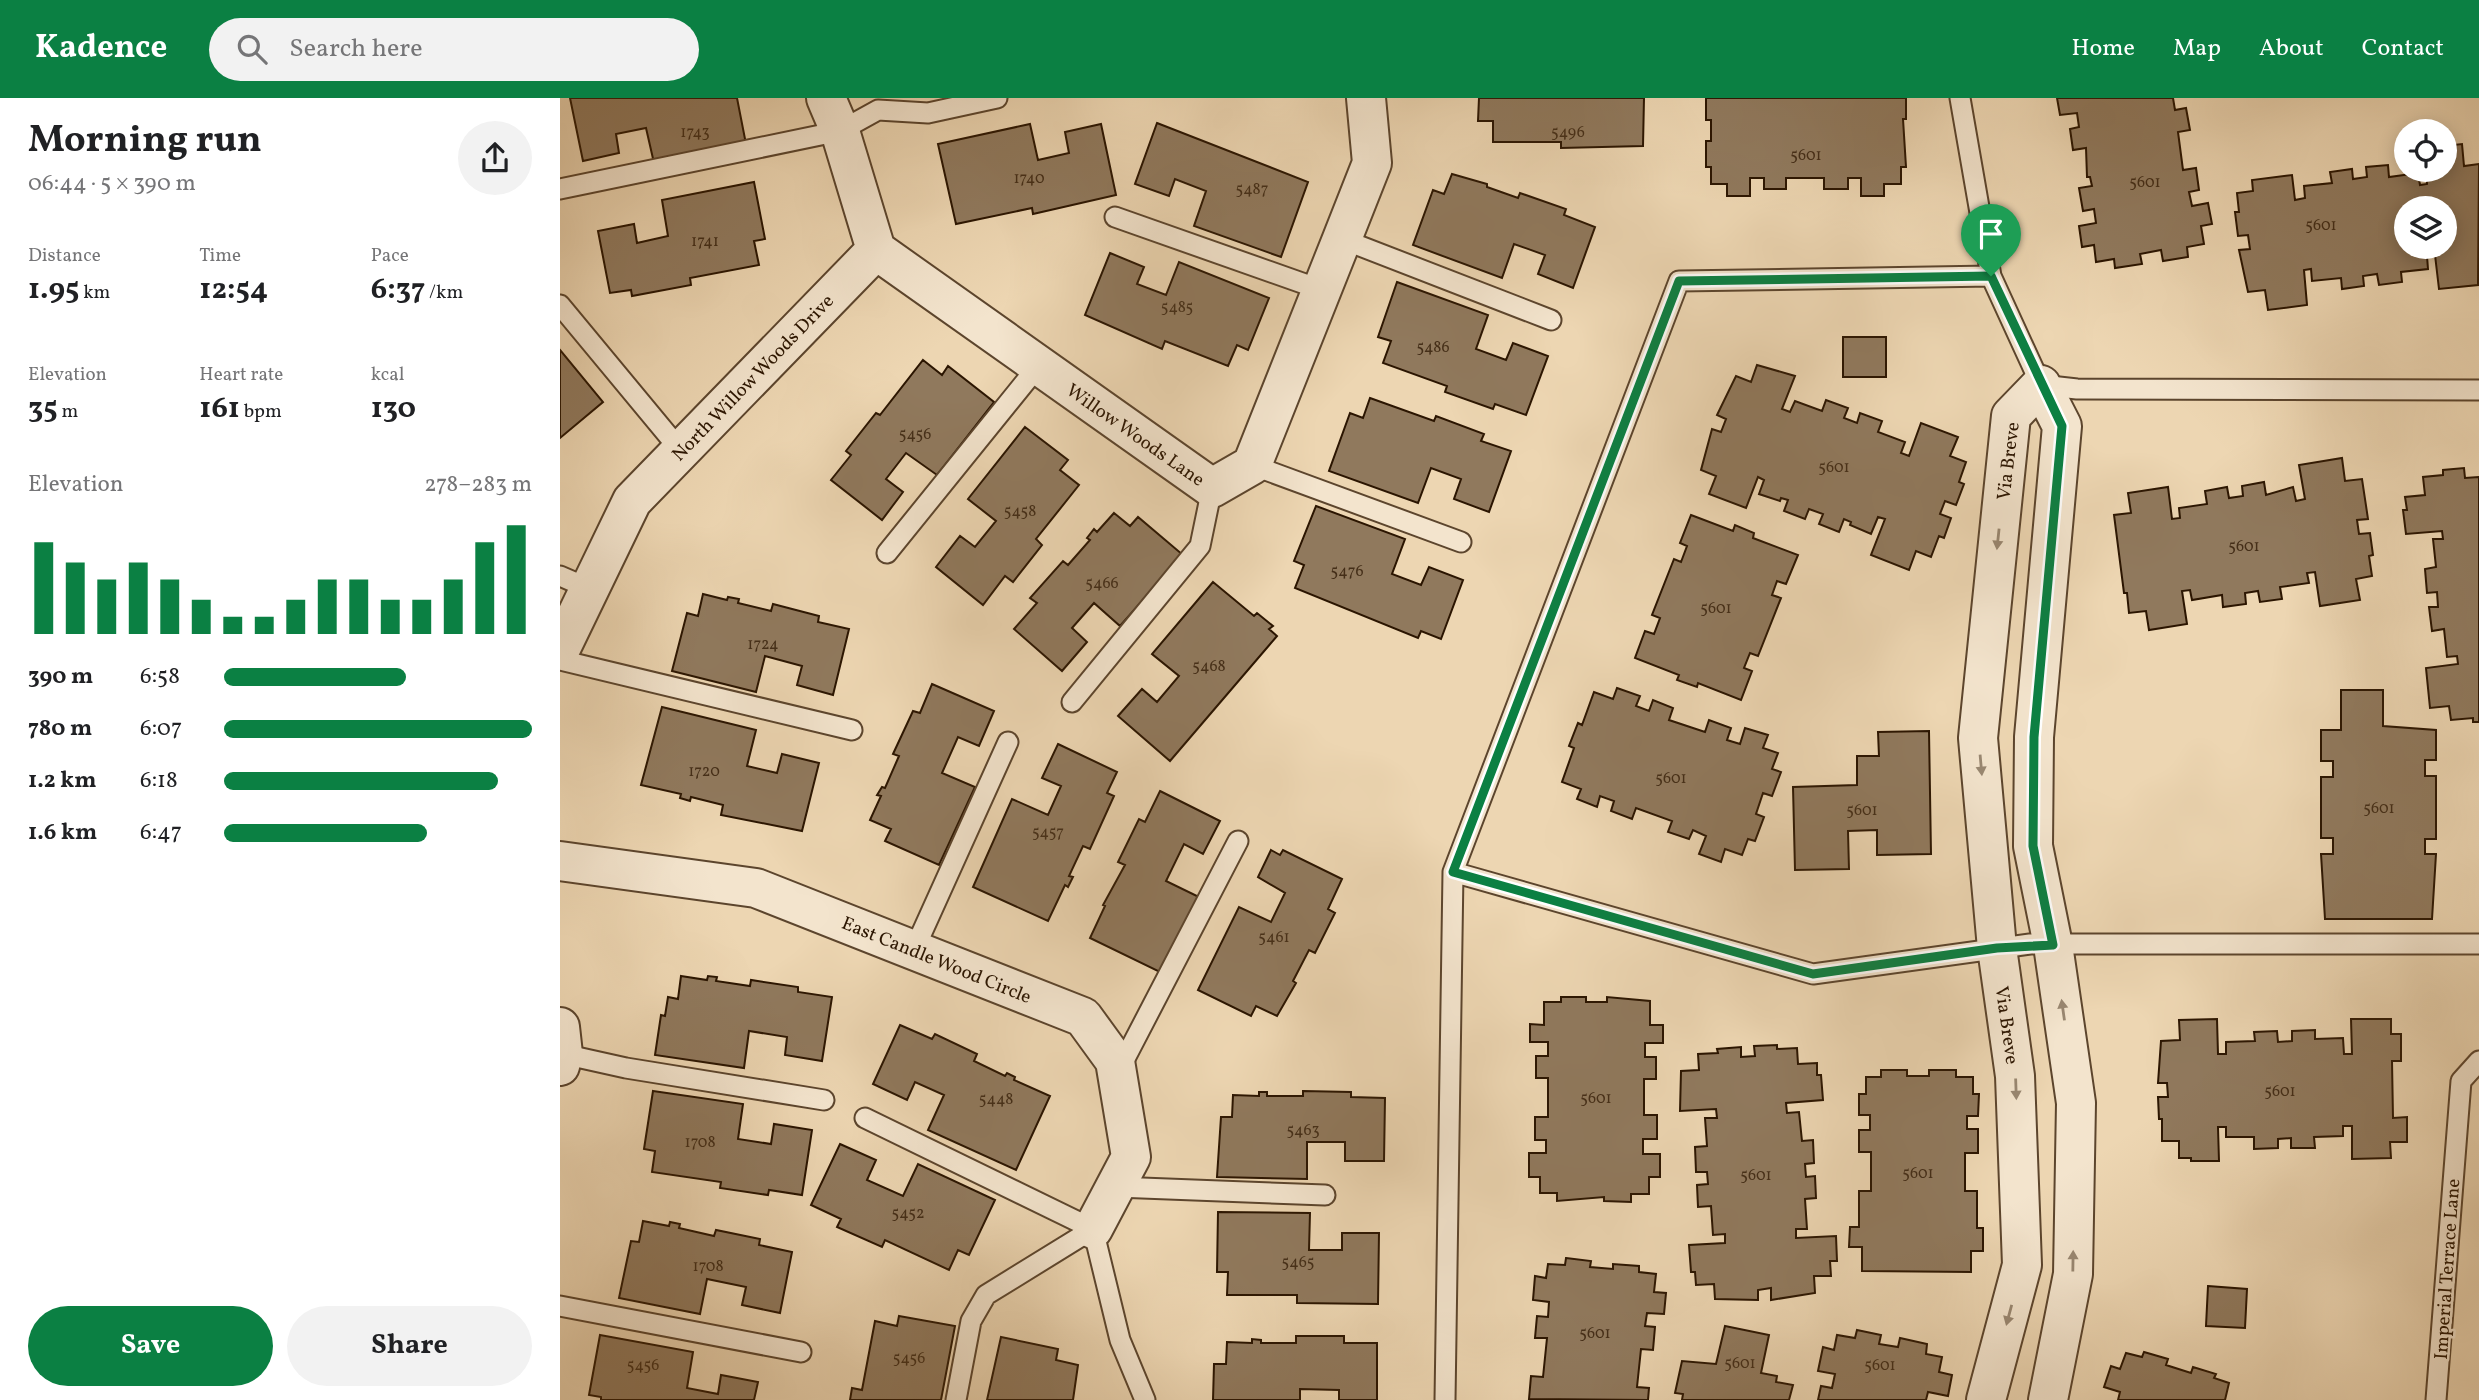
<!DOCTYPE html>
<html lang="en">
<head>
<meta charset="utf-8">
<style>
	:root { --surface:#fff; --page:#f2f2f2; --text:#202124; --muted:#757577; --accent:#0b8043 }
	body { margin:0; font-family:Vollkorn,serif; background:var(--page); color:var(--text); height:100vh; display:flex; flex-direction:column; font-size:26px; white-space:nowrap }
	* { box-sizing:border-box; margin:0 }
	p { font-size:23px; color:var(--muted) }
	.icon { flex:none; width:38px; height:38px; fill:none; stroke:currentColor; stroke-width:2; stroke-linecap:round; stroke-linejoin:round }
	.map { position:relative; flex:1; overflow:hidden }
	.details { display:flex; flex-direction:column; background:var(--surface); width:560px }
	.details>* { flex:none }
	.fabs { position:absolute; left:1834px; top:21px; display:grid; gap:14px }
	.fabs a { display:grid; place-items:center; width:63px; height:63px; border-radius:50%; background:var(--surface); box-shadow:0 4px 18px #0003; font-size:35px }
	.pin { position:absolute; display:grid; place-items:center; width:60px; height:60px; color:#fff; margin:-72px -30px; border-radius:50% 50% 50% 0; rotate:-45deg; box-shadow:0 0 7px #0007 }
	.pin .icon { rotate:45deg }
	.round { display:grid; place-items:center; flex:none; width:74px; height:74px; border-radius:37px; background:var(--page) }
	.head { display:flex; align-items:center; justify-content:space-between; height:119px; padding:0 28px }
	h1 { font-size:38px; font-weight:700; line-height:52px }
	.figures { display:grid; grid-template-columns:repeat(3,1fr); gap:10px; height:119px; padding:7px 28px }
	.figures div { display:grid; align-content:center }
	.figures b { font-size:30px; font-weight:700 }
	.figures small { font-size:19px; font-weight:400 }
	.figures p { font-size:19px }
	.chart { height:196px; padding:14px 28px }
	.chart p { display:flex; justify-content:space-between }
	.chart svg { width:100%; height:126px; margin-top:7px; stroke:var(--accent); stroke-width:6 }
	.button { display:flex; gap:14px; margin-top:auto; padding:14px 28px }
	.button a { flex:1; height:80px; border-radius:42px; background:var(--accent); color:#fff; font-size:28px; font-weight:700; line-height:80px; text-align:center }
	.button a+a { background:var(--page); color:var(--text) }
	ul { padding:0 28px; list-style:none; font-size:23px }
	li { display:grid; grid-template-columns:112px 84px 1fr; align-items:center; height:52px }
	li i { height:18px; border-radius:9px; background:var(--accent) }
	header { display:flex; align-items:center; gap:42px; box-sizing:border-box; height:98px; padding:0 35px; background:var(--accent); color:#fff }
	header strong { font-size:33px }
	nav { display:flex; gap:38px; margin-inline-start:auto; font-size:24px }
	.search { width:490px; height:63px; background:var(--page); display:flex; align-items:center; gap:18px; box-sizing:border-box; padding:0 24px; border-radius:38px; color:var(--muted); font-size:26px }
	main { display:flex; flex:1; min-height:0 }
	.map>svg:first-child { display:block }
	.building { fill:#90795d; stroke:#2b1501; stroke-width:2; fill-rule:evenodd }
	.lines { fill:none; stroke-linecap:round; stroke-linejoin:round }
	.lane-casing { stroke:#5c452d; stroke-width:23 }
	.street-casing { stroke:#5c452d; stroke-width:42 }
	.lane { stroke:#f3e4cd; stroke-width:19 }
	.street { stroke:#f3e4cd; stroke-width:38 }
	.oneway { fill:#998771 }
	.route-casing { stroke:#fff; stroke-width:14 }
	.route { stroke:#0b8043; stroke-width:9 }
	.labels { text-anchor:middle; stroke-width:5; stroke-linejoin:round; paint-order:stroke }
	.number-label { font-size:16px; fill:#442e18 }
	.street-label { font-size:19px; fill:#2b1501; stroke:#f3e4cd }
</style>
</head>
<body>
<header>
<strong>Kadence</strong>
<div class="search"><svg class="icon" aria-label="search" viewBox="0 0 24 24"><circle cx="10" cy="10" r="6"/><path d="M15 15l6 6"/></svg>Search here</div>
<nav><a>Home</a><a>Map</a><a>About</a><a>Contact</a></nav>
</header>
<main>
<section class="details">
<div class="head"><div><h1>Morning run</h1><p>06:44 · 5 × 390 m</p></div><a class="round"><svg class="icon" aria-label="share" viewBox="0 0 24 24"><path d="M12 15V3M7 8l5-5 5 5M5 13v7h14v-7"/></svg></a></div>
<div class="figures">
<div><p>Distance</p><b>1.95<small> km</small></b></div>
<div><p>Time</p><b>12:54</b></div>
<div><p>Pace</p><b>6:37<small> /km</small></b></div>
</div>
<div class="figures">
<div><p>Elevation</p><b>35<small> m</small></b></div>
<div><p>Heart rate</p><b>161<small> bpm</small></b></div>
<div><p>kcal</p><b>130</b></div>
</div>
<div class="chart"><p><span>Elevation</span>278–283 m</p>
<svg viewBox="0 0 160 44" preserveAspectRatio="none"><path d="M5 44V12M15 44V19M25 44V25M35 44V19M45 44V25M55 44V32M65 44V38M75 44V38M85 44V32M95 44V25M105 44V25M115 44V32M125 44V32M135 44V25M145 44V12M155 44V6"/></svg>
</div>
<ul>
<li><b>390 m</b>6:58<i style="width:59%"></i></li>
<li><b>780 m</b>6:07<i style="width:100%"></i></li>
<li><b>1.2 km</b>6:18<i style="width:89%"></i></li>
<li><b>1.6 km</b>6:47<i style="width:66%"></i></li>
</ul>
<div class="button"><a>Save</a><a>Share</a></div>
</section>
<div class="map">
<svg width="1919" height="1302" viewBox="0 0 1919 1302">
	<rect width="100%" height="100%" fill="#edd6b2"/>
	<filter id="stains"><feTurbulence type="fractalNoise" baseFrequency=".00286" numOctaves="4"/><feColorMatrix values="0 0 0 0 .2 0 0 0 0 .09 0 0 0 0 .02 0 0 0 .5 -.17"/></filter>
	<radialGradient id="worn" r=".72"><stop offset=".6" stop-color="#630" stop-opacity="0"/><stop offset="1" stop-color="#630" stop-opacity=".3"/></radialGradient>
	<!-- building -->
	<path class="building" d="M10,0H177L186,46L94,65L86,30L56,36L59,55L23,63Z
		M919,0H1084L1083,48L1001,50V44H933V23H918Z
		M1146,0H1346V21H1343L1346,69H1341V86H1324V98H1301V80H1288V91H1264V80H1226V91H1204V80H1190V98H1167V86H1151V69H1146V43H1151V22H1146Z
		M1497,0H1613L1615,12L1626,10L1630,32L1618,34L1623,72L1636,70L1639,92L1629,94L1632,108L1648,105L1652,126L1641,128L1644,146L1627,149L1628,159L1603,163L1601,152L1580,156L1582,166L1555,170L1554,161L1536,164L1534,147L1522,149L1519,128L1536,125L1534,111L1523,113L1519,90L1532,88L1530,79H1527L1526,50L1513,52L1510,31L1519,29L1517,15L1500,17Z
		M597,25L748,84L721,159L634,128L646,93L615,81L609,98L575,86Z
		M470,26L478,62L509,55L505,34L541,26L556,97L473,116L472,110L396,126L378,46Z
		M1902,46L1904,68L1919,66L1918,187L1879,191L1875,157L1867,158L1868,171L1841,174L1842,184L1819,187L1817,176L1803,178L1804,188L1782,191L1781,180L1752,183L1751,171L1744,172L1747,207L1708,212L1705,192L1688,194L1679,152L1690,151L1688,137L1678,138L1675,114H1679L1677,95L1693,93L1692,82L1732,77L1735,102L1745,100L1744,88L1772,85L1770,74L1792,71L1793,81L1807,79L1806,69L1828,67L1829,79L1858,75L1860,87L1867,86L1866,72H1885V48ZM1846,110H1885V149H1846Z
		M892,76L927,86V89L958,100L960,95L1006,111L1004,117L1035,129L1013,190L978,176L985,157L954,146L942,180L853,147L873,92L884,96Z
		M194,84L205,141L194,143L199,167L130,180L131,187L72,198L71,192L50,195L38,133L74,126L77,145L108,138L102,102Z
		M550,155L584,169L577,186L606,197L619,164L709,200L688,252L677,247L668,268L605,243L602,251L525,217Z
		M837,184L928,217L916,251L946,262L953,245L988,258L966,317L935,306L933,311L885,294L887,288L823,265L831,243L818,239Z
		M1283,239H1326V279H1283Z
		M0,252L43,304L0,340Z
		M363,262L382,277L388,268L434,304L377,377L346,355L326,381L343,394L322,422L271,382L291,357L286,353L316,315L320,317Z
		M1197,267L1235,278L1222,311L1230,314L1235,303L1262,313L1266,302L1288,310L1284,320L1297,325L1300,315L1322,323L1318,334L1345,344L1341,355L1349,358L1361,325L1398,339L1390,358L1406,364L1399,384L1404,386L1396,407L1385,403L1380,416L1391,420L1384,440L1379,438L1371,459L1356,453L1349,472L1311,457L1325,421L1318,419L1311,436L1290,427L1291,424L1284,421L1279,434L1259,426L1263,416L1249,411L1245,421L1224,413L1228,402L1221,400L1220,403L1199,396L1204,382L1198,379L1186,410L1149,396L1156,378L1141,372L1152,331L1161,334L1166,321L1157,317L1176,278L1191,284Z
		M810,300L874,323L876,318L924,336L921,343L951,353L929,414L894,401L901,381L871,370L858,405L769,373L790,315L803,320Z
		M465,329L508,362L500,372L519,387L476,441L482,447L453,484L445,478L423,507L376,469L400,438L415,449L436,423L408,401Z
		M1782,360L1785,383L1802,381L1808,421L1797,422L1799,436L1810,435L1813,457L1809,458L1812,478L1796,481L1800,502L1760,508L1755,474L1747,475L1749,485L1720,489L1722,501L1700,504L1698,493L1685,495L1686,506L1663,509L1662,497L1632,502L1630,492L1622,493L1627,526L1589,532L1586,513L1569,515L1567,495H1564L1554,417L1571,415L1568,395L1608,389L1612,421L1620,420L1619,410L1647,406L1645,393L1667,389L1669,400L1683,398L1682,388L1704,384L1706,397L1733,389L1736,403L1745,401L1739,367Z
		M1904,370L1905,380L1919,379V624H1913V620L1891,622L1889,608L1870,610L1866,570L1898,566L1897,558L1887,559L1884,531L1872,533L1869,509H1878L1877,494L1867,495L1865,471L1876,469L1873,441H1883L1882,433L1846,436L1843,412H1847L1845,399L1865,397L1863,379L1883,377V372Z
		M756,408L845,441L832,476L861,487L869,469L903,482L881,541L861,533L858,540L735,490L744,467L734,463Z
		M554,415L570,428L578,419L623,457L560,528L534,505L512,530L527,544L502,573L454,531L477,505L470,500L503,463L508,467L530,442L527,440L534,431L537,434Z
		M1131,417L1173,433L1175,427L1194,435L1193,440L1238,457L1226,486L1217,483L1212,497L1221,500L1198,558L1190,555L1184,570L1192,573L1181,602L1138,585L1137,589L1117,582L1119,577L1075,560L1085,533L1094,536L1100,520L1092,517L1114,461L1121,464L1127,448L1120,445Z
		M653,484L694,518L697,515L713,528L709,531L717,538L610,663L558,618L582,591L597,604L619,578L592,556Z
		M143,496L167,502L168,499L179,501L178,505L211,513L213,506L259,518L258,524L289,531L273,597L237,587L242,568L205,558L196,594L112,573L127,515L138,518Z
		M372,586L434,613L419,648L398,639L382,675L415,689L379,767L325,743L331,731L310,722L321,698L317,697L322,689L325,690L339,658L333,656L353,613L360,615Z
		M1057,590L1080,598L1076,608L1089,613L1093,602L1113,610L1109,622L1145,634L1149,622L1171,630L1167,642L1180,646L1185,630L1208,637L1203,650L1218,655L1212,671L1221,674L1212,698L1203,695L1196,716L1204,719L1195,743L1188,741L1182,757L1165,751L1161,764L1139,756L1146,738L1133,732L1129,741L1108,734L1112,723L1076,710L1072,721L1051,713L1054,703L1040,698L1037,709L1017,701L1021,691L1002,684L1014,650L1009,648L1018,625L1022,627L1034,594L1053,601Z
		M1781,592H1823V628L1876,632V662H1865V678H1876V741H1865V756H1876L1872,821H1765L1761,756H1773V740H1761V679H1773V663H1761V632H1781Z
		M102,609L196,632L187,668L217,675L222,656L259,665L242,733L161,717L163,707L131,699L130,703L120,700L121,696L81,687Z
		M1369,633L1371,756L1317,757V732L1288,733L1289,771L1235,772L1233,689L1297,687V658H1319L1318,634Z
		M498,646L557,674L547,695L554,698L530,751L523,748L509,778L513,779L508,789L505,787L488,823L413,789L452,701L488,717L501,688L482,680Z
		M600,693L660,723L643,756L624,746L606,783L641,800L604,876L530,840L545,808L543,807L565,767L558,764L579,721L585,724Z
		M711,752L720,757L723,752L782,781L768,811L775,815L755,855L749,852L733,883L736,885L717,918L696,908L691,918L638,892L679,809L711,824L725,795L698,779Z
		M121,878L147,882L148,878L157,879L156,883L190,888L191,882L238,889V894L272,899L262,963L225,957L227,939L189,933L184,970L95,957L101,917L105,918L108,899L118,901Z
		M1001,899H1026V904H1047V899L1090,903V927H1103V945H1085V959H1096V981H1084V1017H1097V1041H1083V1056H1100V1079H1089V1096H1071V1104L1044,1103V1099L997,1103V1095H980V1079H969V1055H986V1042H975V1019H988V980H976V958H988V944H970V926L984,927V904H1001Z
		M1657,921L1658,956H1666V944L1695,943L1694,934L1717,933L1718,944L1732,943V933L1755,932V941L1783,940L1784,956H1792L1791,921H1831V936H1841V963H1832L1833,1020L1847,1019V1044H1830L1831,1060L1792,1061V1028H1783V1038L1754,1039L1755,1050H1731V1040L1718,1041V1050L1694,1051V1039H1666V1029H1658L1659,1063H1631V1060H1619V1043H1602V1021H1599L1598,999H1608L1607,985H1598L1601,943L1620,942L1619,922Z
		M340,927L372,941L375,936L417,956L414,963L445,978L447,975L455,979L454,982L490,998L456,1072L368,1032L384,997L355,984L347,1002L313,986Z
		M1217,947V951L1237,950L1238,966L1257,965V977H1261L1263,1002L1226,1005L1227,1015L1239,1014L1242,1043L1253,1042L1254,1065L1245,1066L1246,1079L1255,1078L1256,1100L1245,1101L1247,1131H1236V1140L1276,1138L1277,1163H1270L1271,1178H1254L1255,1195L1211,1202V1190L1198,1192V1202L1155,1201L1154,1186L1136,1187L1135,1174H1131L1129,1147L1165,1145V1136L1153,1137L1151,1108L1138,1109L1137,1087L1148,1086L1147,1074H1136L1135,1049L1147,1048L1145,1020H1157L1156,1011L1120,1013L1121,973L1139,972L1138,956L1158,955L1157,951L1181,949V959L1195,958L1194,948Z
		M1321,972H1347V978H1369V972H1396V979H1413V996H1419L1418,1018H1407V1031H1418V1055H1405V1093H1417V1130H1423V1153H1411V1174L1302,1173V1149H1289L1290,1129H1299V1093H1311V1054H1299V1032H1310V1017H1299V996H1306V979H1321Z
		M93,993L183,1006L178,1041L211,1046L214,1026L252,1032L242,1097L209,1092L208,1097L160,1090L161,1084L92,1074L95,1053L84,1051Z
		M743,993L791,994V999L825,1000L824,1063H785V1044H747V1081L657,1079L661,1019H672L673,997L699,998V994H707V998H743Z
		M280,1046L316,1062L307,1082L343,1098L358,1066L435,1102L409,1157L398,1152L389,1172L325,1142L322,1149L277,1129L281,1121L251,1107Z
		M658,1114L750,1115L749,1152H782V1135H819L818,1206L737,1205V1197H667L668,1174H657Z
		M83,1123L109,1128L110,1124L120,1126L119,1130L154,1138L156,1132L200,1141L199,1147L232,1154L220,1215L182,1207L186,1189L147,1181L140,1216L59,1200L71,1143L79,1144Z
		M1006,1160L1031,1163L1030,1169L1053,1171V1166L1079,1168V1174L1096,1176L1094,1194L1106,1195L1104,1216L1087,1215L1085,1228L1095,1229L1093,1252L1081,1251L1077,1289L1089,1290L1088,1302L969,1301L971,1278L983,1279L987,1240H975L977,1218L988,1219L989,1204L973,1202L975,1178L986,1180L988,1166L1005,1167Z
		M1648,1188L1687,1191L1685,1230L1646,1228Z
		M339,1218L395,1228L381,1302H290L292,1290L302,1292L315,1223L337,1228Z
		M1165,1228L1209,1237L1201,1275L1217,1278L1216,1284L1233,1287L1229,1302H1122L1123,1296L1115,1295L1122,1263L1156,1266Z
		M1297,1232L1321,1237L1319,1246L1338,1249L1340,1240L1367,1246L1366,1256L1382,1259L1379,1274L1392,1277L1388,1298L1368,1294L1366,1302H1258L1261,1288L1272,1290L1275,1276L1258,1273L1263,1249L1274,1252L1277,1237L1295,1240Z
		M40,1237L133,1254L127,1290L158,1296L161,1277L198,1284L194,1302H41V1299L29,1297Z
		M736,1238H784V1245H817V1302H779V1292L740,1291V1302H653L654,1266H666L667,1244L692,1245V1241L701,1242V1245H736Z
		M441,1239L498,1251L496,1262L518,1267L513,1302H427Z
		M1584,1254L1608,1261L1606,1267L1631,1275L1633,1269L1656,1276L1654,1280L1669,1285L1665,1302H1558L1560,1294L1544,1289L1551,1268L1560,1271L1566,1255L1582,1259Z"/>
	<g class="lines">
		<defs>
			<path id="lane" d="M0,91L280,33L318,12L368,15L437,0
				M555,119L762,192
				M782,141L991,222
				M1431,178L1481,287L1517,291L1919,292
				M0,207L121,353
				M692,367L901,444
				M327,455L479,267
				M0,478L30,491
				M0,562L292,632
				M512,604L640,448L652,390
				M893,774L1253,876L1470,846H1919
				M354,852L448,644
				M3,956L66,970L264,1002
				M559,972L678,743
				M305,1020L533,1131
				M556,1089L765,1097
				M533,1131L560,1242L585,1302
				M0,1208L241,1254
				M396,1302L411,1223L426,1197L533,1131
				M885,1302L893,774L1119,183L1431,178L1400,0
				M1876,1302L1901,983L1919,963"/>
			<path id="street" d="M266,0L280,33L316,152
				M316,152L652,390L692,367L782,141L812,65L806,0
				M0,552L72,403L316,152
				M0,763L196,790L523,919L555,963L571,1059L533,1131
				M0,929L3,956L0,968
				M1426,1302L1462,1167L1455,978L1437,850L1418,640L1451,318L1481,287L1502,328L1474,639L1473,748L1493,847L1516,1005L1513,1176L1488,1302"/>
		</defs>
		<!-- lane casing -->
		<use href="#lane" class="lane-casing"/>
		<!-- street casing -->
		<use href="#street" class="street-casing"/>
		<!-- lane -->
		<use href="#lane" class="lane"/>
		<!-- street -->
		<use href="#street" class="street"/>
	</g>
	<!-- one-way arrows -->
	<defs><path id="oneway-solid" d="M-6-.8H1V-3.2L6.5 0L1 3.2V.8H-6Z" transform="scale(1.75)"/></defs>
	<g class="oneway">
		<use href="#oneway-solid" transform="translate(1438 441) rotate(96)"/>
		<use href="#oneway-solid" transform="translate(1421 667) rotate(85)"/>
		<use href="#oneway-solid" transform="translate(1503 912) rotate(-98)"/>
		<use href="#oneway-solid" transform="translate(1456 991) rotate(88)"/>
		<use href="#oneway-solid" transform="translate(1513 1163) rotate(-89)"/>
		<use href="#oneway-solid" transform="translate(1449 1217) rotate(105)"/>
	</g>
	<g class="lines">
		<defs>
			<path id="route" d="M1431,178L1502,328L1474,639L1473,748L1493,847L1437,850L1253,876L893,774L1119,183Z"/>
		</defs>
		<!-- route casing -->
		<use href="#route" class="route-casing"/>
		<!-- route -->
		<use href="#route" class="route"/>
	</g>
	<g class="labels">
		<!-- number labels -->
		<g class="number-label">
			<text x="135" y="39">1743</text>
			<text x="1008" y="39">5496</text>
			<text x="1246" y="62">5601</text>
			<text x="469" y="85">1740</text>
			<text x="1585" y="89">5601</text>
			<text x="692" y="96">5487</text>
			<text x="1761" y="132">5601</text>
			<text x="145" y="148">1741</text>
			<text x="617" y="214">5485</text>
			<text x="873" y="254">5486</text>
			<text x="355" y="341">5456</text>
			<text x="1274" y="374">5601</text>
			<text x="460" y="418">5458</text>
			<text x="1684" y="453">5601</text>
			<text x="787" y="478">5476</text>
			<text x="542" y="490">5466</text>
			<text x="1156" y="515">5601</text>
			<text x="203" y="551">1724</text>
			<text x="649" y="573">5468</text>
			<text x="144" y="678">1720</text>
			<text x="1111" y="685">5601</text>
			<text x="1819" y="715">5601</text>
			<text x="1302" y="717">5601</text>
			<text x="488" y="739">5457</text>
			<text x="714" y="844">5461</text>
			<text x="1720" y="998">5601</text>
			<text x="1036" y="1005">5601</text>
			<text x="436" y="1006">5448</text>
			<text x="743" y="1037">5463</text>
			<text x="140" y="1049">1708</text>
			<text x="1358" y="1080">5601</text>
			<text x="1196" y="1082">5601</text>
			<text x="348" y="1120">5452</text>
			<text x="738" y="1169">5465</text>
			<text x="148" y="1173">1708</text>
			<text x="1035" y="1240">5601</text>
			<text x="349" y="1265">5456</text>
			<text x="1180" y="1270">5601</text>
			<text x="83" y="1272">5456</text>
			<text x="1320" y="1272">5601</text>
		</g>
		<!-- street labels -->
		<g class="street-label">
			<text transform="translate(192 279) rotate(-46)" y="7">North Willow Woods Drive</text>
			<text transform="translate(576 336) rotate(35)" y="7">Willow Woods Lane</text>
			<text transform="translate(1447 363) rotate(-83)" y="7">Via Breve</text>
			<text transform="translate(377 861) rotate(22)" y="7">East Candle Wood Circle</text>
			<text transform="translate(1448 927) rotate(82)" y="7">Via Breve</text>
			<text transform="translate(1886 1171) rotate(-86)" y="7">Imperial Terrace Lane</text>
		</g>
	</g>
	<rect width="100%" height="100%" filter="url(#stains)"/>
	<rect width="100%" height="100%" fill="url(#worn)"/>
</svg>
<div class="fabs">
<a><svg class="icon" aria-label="locate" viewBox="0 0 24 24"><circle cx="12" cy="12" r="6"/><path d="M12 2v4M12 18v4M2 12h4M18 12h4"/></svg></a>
<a><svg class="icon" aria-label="layers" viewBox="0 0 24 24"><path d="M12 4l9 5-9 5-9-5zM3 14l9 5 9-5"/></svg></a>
</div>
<div class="pin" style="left:1431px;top:178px;background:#1e9e55"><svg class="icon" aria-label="arrive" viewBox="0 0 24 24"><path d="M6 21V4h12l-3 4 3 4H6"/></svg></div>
</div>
</main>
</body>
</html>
